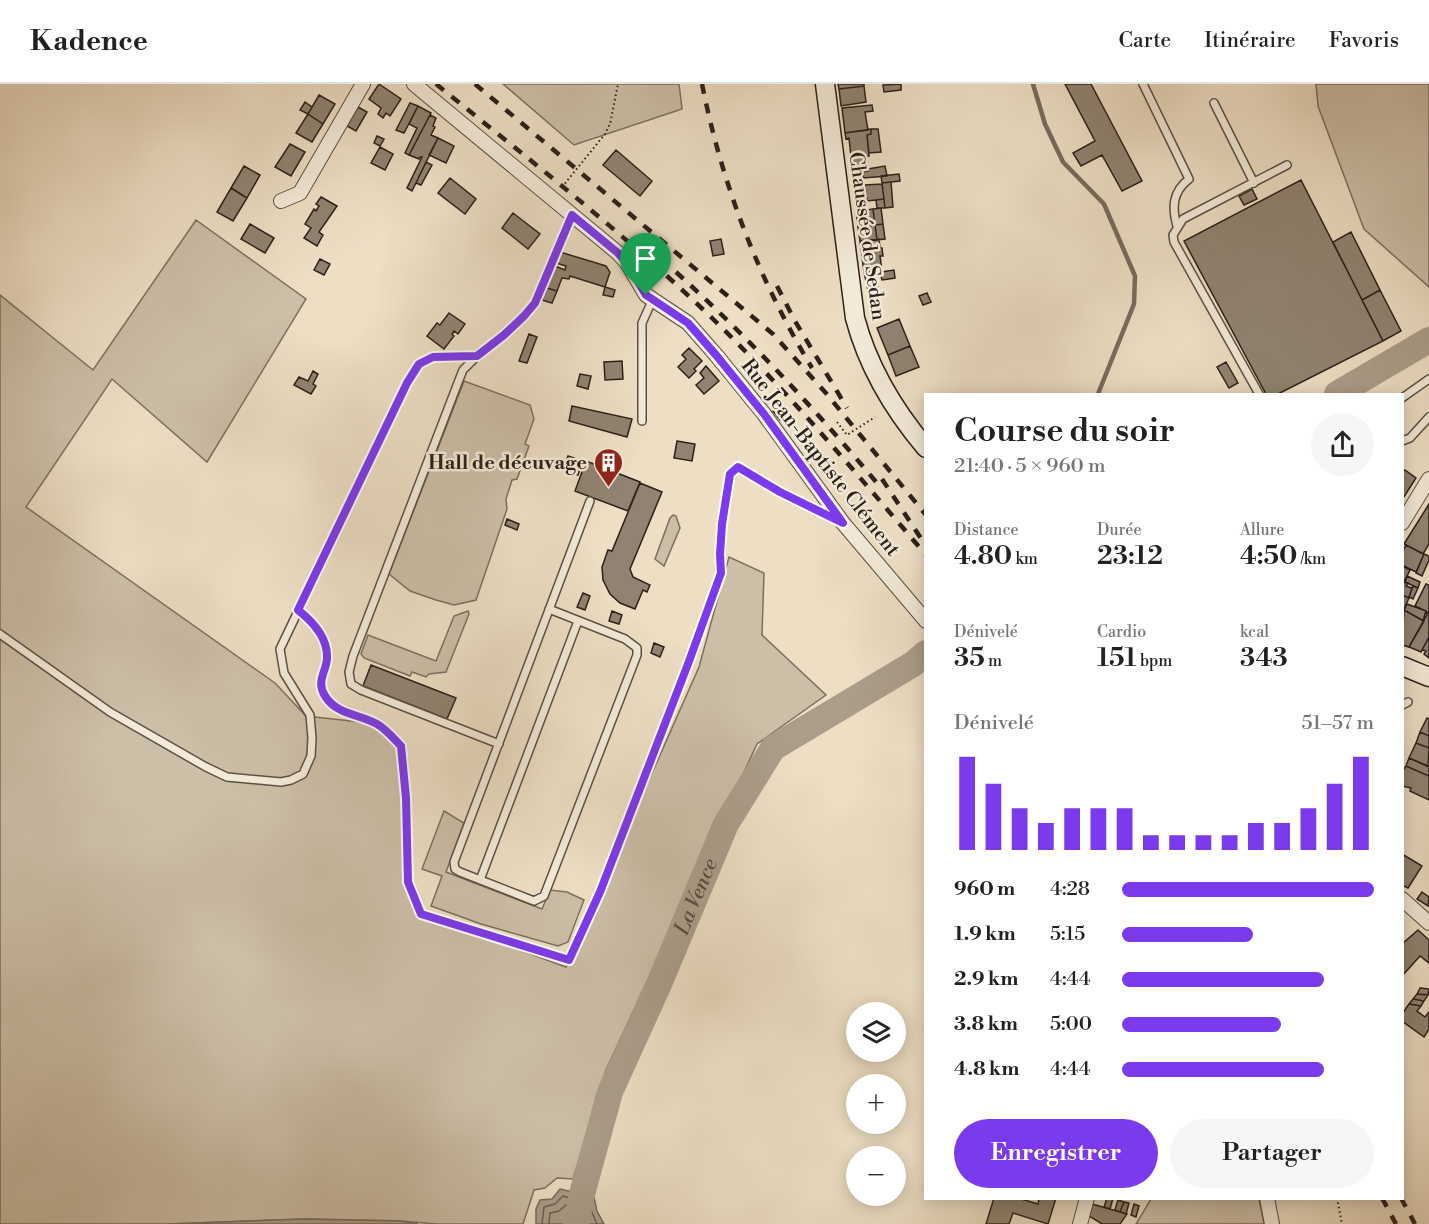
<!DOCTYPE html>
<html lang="fr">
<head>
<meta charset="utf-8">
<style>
	:root { --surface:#fff; --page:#f6f6f6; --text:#222; --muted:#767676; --line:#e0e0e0; --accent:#7c3aed }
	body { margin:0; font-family:"Libre Bodoni",serif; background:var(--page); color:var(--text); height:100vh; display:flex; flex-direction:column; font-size:22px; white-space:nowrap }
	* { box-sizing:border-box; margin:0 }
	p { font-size:20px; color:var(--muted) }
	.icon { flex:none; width:33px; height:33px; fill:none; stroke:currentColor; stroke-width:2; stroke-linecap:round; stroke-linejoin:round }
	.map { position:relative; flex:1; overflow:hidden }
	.side { position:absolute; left:924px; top:309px; width:480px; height:807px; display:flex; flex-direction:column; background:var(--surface); border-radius:0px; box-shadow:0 3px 15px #0003 }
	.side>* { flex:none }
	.fabs { position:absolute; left:846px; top:918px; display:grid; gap:12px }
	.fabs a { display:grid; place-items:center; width:60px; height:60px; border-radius:50%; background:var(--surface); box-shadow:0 3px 15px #0003; font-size:30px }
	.pin { position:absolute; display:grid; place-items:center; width:51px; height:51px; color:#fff; margin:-62px -26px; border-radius:50% 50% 50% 0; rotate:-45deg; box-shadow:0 0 6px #0007 }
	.pin .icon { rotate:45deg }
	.round { display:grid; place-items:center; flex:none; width:63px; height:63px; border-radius:32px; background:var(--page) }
	.head { display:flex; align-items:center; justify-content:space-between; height:102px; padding:0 30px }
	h1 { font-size:33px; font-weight:600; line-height:45px }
	.figures { display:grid; grid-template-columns:repeat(3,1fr); gap:9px; height:102px; padding:6px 30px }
	.figures div { display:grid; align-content:center }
	.figures b { font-size:26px; font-weight:600 }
	.figures small { font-size:16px; font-weight:400 }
	.figures p { font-size:16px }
	.chart { height:168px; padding:12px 30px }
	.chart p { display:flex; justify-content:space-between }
	.chart svg { width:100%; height:108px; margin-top:6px; stroke:var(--accent); stroke-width:6 }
	.action { display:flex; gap:12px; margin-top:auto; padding:12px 30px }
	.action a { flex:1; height:69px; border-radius:36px; background:var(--accent); color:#fff; font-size:24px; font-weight:600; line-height:69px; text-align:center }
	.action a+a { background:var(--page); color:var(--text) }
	ul { padding:0 30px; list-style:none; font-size:20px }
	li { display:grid; grid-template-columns:96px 72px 1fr; align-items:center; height:45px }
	li i { height:15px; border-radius:8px; background:var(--accent) }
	header { display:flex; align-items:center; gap:36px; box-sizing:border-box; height:84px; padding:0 30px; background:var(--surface); border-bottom:2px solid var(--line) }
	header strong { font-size:28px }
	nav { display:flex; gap:33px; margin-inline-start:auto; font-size:21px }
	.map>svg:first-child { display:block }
	.green { fill:#ccbea7; stroke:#7c6f60; stroke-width:1.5 }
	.water { fill:#ab9d8a; stroke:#786b5d; stroke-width:1.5 }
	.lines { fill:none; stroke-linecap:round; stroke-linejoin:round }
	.shore { stroke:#6c5e52; stroke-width:1.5 }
	.stream { stroke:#786b5d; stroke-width:4.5 }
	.river { stroke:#ab9d8a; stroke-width:26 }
	.building { fill:#908372; stroke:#2c201a; stroke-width:1.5 }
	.service-casing { stroke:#5c5044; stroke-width:10 }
	.minor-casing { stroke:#5c5044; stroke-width:16 }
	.secondary-casing { stroke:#2c201a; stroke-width:21 }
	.path { stroke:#2c201a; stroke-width:2; stroke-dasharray:1.5 3; stroke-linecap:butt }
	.service { stroke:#f3ead9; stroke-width:7 }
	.minor { stroke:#f3ead9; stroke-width:14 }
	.secondary { stroke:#f3ead9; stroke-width:18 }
	.rail { stroke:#2c201a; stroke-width:4.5; stroke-dasharray:10 10; stroke-linecap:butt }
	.route-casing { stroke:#fff; stroke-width:12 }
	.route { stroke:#7c3aed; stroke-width:8 }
	.labels { text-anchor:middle; stroke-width:5; stroke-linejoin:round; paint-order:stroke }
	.street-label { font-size:20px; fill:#2c201a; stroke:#f3ead9 }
	.poi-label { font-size:20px; font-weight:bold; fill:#2c201a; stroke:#f3ead9; text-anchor:end }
	.water-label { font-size:21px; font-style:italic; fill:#584c41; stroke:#f3ead9 }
</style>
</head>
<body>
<header>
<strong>Kadence</strong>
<nav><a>Carte</a><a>Itinéraire</a><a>Favoris</a></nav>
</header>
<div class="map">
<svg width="1429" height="1140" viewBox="0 0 1429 1140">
	<rect width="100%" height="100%" fill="#eddec4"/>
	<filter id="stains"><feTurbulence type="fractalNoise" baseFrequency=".00333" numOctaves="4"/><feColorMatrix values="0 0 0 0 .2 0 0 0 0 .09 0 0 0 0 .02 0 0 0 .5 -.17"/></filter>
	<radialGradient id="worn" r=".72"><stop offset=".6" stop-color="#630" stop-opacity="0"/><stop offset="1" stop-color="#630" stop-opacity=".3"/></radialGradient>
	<!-- green -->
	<path class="green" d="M503,0H679L682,25L574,61Z
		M1316,0H1429V203L1364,145L1318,22Z
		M196,136L306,215L207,378L112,295L26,423L275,599L306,632L378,640L401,662L405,700L408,798L421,830L566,883L699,583L729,473L764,489L762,551L826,611L757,660L606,986L573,1095L557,1094L545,1104L534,1106L523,1140H436L401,1137L304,1135L169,1140H0V211L93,286Z
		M464,297L530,321L534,335L525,360L529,362L517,395L512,396L506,415L507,425L476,516L454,521L436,516L410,507L389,490Z
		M673,431L676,432L680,444L664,482L655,475L670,434Z
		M468,527L469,530L446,588L429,590L426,593L412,588L410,592L364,574L361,570L368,551L436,577L454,532Z
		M444,727L464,739L446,788L542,825L550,806L567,808L584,816L568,858L558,862L481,840L431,822L442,792L422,785Z
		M1151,1115H1259L1264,1140H1136Z"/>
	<!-- water -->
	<path class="water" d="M560,1105L594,1113L597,1127L604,1140H536V1125L540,1116L552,1115Z
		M304,1135L401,1137L418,1140H169Z"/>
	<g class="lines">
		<!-- shore -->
		<path class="shore" d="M542,1140L544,1123L555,1120L563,1112L588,1119L597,1140
			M549,1140L550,1129L559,1127L566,1121L582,1125L588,1140"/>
		<!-- stream -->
		<path class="stream" d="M1033,0L1045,40L1063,78L1104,120L1135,192L1134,220L1098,310"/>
		<!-- river -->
		<g class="river">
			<path d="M1337,310L1429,256"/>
			<path id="s1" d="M576,1140L582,1110L610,1008L659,900L726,740L773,664L913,580L926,569"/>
		</g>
	</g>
	<!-- building -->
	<path class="building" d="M379,0L401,15L390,32L386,29L383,34L378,30L381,24L369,15Z
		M838,0H864V2L839,5Z
		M901,0V6L884,8L883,1Z
		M1065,0H1091L1142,97L1122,107L1102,71L1081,82L1073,69L1095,57Z
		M864,2L866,18L841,22L839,5Z
		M319,11L335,20L323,40L308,30Z
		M305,18L312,23L308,30L300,26Z
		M410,19L418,22L404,49L396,46Z
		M872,21L873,27L865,28L868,46L845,49L842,24Z
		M418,22L431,29L409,71L405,69L417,44L409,40Z
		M358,23L367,28L356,47L347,42Z
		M308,30L323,40L312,58L296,49Z
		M430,31L436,34L433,42L435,43L431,51L438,54L412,107L407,104L422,73H420L419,75L409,71Z
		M871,45V50L867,51L869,72L851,73L849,54L846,55L845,49Z
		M871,45H878L881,68L869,69L867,51L871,50Z
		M377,52L384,55L380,62L374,59Z
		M438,54L454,62L446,79L429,71Z
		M290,60L305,68L291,92L275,83Z
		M380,63L393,70L385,86L371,79Z
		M616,66L652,97L640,112L603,81Z
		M867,72L868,87L851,89L849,74Z
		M426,78L432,81L421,101L416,99Z
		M244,82L260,91L247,114L231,104Z
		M885,82L887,92L863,94V87H868V85Z
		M899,90L900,97L882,99L881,92Z
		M450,94L476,115L465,130L438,109Z
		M1301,96L1383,257L1278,310H1266L1184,157Z
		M891,98L893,123L885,124L882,99Z
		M882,100L884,115L867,117L865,101Z
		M231,104L247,114L233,137L217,128Z
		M1252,105L1257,115L1244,121L1239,112Z
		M321,113L337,122L319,148L323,151L317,162L304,154L311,144L305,140L314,125L316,127L319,122L316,120Z
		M884,115L885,124H877L876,116Z
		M881,124L883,140L875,141L873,125Z
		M873,125L875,141L858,143L856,127Z
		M513,129L540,150L528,165L502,144Z
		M250,140L274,154L265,169L241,155Z
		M883,140L885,155L877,156L875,141Z
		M875,141L877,156L860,157L858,143Z
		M1351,148L1380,206L1362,216L1333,158Z
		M721,155L724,170L713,172L710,157Z
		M879,155L880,164H882L883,172H880L882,186L864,188L860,157Z
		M560,168L606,182L610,188L605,203L570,192L569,195L562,194L557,207L547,204L555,182L565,186L566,182L556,179Z
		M320,175L330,180L324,191L314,186Z
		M894,186L895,194L882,196L880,188Z
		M874,187L879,209L869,211L864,188Z
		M605,203L615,206L613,213L603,211Z
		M547,204L557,207L552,219L542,216Z
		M1380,206L1401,247L1383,257L1362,216Z
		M927,209L931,218L923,221L919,212Z
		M449,229L465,240L458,250L454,247L452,250L454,252L444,265L427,252L437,239L440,241Z
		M899,235L910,262L888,271L877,244Z
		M529,250L537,253L527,279L519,277Z
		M910,262L919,283L896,292L888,271Z
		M689,264L702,277L694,285L696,287L689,294L678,283L686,275L682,271Z
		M622,277L623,295L605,296L604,278Z
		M1226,278L1238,299L1229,304L1217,283Z
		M706,282L719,297L704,310L696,301L704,294L700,289Z
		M313,287L318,290L313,300L316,302L311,310L294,301L299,293L308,297Z
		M580,290L591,292L588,305L577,302Z
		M572,322L632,335L627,353L569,337Z
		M779,323L785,332L780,336L773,327Z
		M677,357L695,360L692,377L674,374Z
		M568,372L583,377L578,391L563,386Z
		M586,377L640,398L628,427L575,407Z
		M1405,386L1416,394L1402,416V389Z
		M640,399L662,408L630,485L633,493L650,501L647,508L643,506L635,525L620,519L610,510L603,496L602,483L608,466L612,467Z
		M1429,420V460L1423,470L1404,460Z
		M507,435L519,440L517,446L505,441Z
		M1406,461L1424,470L1416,488L1402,481V469Z
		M1424,470L1429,472V476L1422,492L1416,489Z
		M1402,482L1410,486L1404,498H1402Z
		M1407,492L1420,498L1418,504L1405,498Z
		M1404,498L1408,499L1406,502L1412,504L1409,514L1402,511Z
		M1426,500L1429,501V527L1427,530L1426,527L1415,522Z
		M1413,502L1418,504L1413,515L1409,513Z
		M583,509L590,512L585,526L577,523Z
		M1402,511L1409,514L1402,529Z
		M1407,520L1426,527L1423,537L1404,526Z
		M1404,526L1424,537L1409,563L1402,561Z
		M612,527L622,531L619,540L609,537Z
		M1429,527V553L1421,568L1409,563Z
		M1429,553V574L1424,570L1426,567L1422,566Z
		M654,559L664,563L660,573L651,569Z
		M371,581L456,614L447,635L363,602Z
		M1427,634L1429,635V652L1420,648Z
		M1420,648L1429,652V664L1416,659Z
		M1416,659L1429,664L1428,682L1409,674Z
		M1409,674L1429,683V692L1406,682Z
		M1406,682L1429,692V716L1410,707L1411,704L1402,702V688Z
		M1402,770L1422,782L1408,804L1402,801Z
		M1422,808L1429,813L1428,822L1417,815Z
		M1418,846L1429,856V879L1420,872L1402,892V860Z
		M1420,904L1429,905L1428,911L1417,910Z
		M1417,910L1428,911L1424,917L1413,915Z
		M1413,915L1424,917L1421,922L1409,920Z
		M1409,920L1421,922L1417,927L1425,933L1429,928V945L1424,953L1402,937V930Z
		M994,1114H1018L1038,1120L1039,1114H1056L1048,1140L1013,1129L1009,1140H986Z
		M1107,1114H1113L1110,1125L1104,1123Z
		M1118,1116L1124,1118L1120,1128L1115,1126Z
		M1124,1118L1129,1119L1126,1130L1120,1128Z
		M1092,1120L1127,1130L1120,1140H1102L1089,1132Z
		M1134,1120L1139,1122L1136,1133L1131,1131Z"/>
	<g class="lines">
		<defs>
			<path id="service" d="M1143,0L1189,95C1172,108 1172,124 1177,142
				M1214,19L1254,99
				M477,272L463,286L459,296L353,572L349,588L351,600L361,606L499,660
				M1259,310L1174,158L1173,151L1183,135L1287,81
				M1402,314L1429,295
				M642,337V239L652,217
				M1402,357L1410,354L1429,333
				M549,525L625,555L637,564V571L544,812L534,817L460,788L455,785L454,778L590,417
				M0,550L110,628L206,683L227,693L281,698L291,696L303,690L311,672L312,654L310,631L284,589L280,565L407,299L419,280L433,273L477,272L504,251L524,232L535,219L572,131
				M1402,621L1408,618
				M480,796L578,537"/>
			<path id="minor" d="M414,0L618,169L627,179L646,211L688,239L716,271L764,330L843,439L926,537
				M281,117L300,109L363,0
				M1402,439L1429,395
				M1402,815L1429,839
				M1267,1114L1272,1140
				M1080,1140L1087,1114"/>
			<path id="secondary" d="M825,0L855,234C868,283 893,325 926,364
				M1402,582L1429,593"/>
		</defs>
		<!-- service casing -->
		<use href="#service" class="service-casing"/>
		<!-- minor casing -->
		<use href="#minor" class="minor-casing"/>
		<!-- secondary casing -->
		<use href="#secondary" class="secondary-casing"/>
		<!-- path -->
		<path class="path" d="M562,103L605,50L610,40L618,0
			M837,338L847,351L875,333
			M306,533L323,554L328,574L321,593L324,611L338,626L378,640L401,662L406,714L408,798L421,830L569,876L600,808L689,580L721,489L720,470L722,440L730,390L738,383L780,408L816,426
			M1337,1114L1342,1140"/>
		<!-- service -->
		<use href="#service" class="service"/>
		<!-- minor -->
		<use href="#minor" class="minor"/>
		<!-- secondary -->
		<use href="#secondary" class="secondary"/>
		<!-- rail -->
		<path class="rail" d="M436,0C530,76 626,151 713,235C789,309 857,390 926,471
			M475,0L773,250L825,308L926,431
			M702,0C722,101 759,196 812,284
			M676,188C750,255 818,328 882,405
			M777,202L795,237L847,324
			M882,395L922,456
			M1382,1114L1396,1140
			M1401,1114L1415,1140"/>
	</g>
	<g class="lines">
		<defs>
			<path id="route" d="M572,131L618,169L627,179L646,211L688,239L716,271L764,330L843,439L780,408L738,383L730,390L722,440L720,470L721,489L688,580L600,808L569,876L421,830L408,798L406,714L401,662C394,655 386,645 377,640C359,630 337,631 325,612C315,596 328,586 327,572C327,553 312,537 298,526L407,299L419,280L433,273L477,272L504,251L524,232L535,219Z"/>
		</defs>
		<!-- route casing -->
		<use href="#route" class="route-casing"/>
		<!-- route -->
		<use href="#route" class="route"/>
	</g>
	<!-- icons -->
	<defs>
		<symbol id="building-pin" viewBox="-11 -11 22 30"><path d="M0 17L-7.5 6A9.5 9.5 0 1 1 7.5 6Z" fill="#8f2418" stroke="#f3ead9"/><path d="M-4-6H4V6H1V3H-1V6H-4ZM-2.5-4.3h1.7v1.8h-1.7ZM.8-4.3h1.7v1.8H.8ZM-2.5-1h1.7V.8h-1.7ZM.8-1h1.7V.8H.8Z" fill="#fff"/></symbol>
	</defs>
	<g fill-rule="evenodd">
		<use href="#building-pin" x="592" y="362" width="33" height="45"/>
	</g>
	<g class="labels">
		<!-- street labels -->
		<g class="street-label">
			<text transform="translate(868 152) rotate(82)" y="7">Chaussée de Sedan</text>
			<text transform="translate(821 373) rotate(52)" y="7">Rue Jean-Baptiste Clément</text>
		</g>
		<!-- poi labels -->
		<g class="poi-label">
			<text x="587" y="385">Hall de décuvage</text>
		</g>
		<!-- water labels -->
		<g class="water-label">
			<text dy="7" stroke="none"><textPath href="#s1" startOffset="350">La Vence</textPath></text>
		</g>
	</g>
	<rect width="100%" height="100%" filter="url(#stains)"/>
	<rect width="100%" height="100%" fill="url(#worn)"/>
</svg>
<div class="fabs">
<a><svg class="icon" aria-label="layers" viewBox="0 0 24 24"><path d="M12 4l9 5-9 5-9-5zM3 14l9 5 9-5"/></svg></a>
<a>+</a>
<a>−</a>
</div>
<div class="pin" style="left:646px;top:211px;background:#1e9e55"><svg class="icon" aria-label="arrive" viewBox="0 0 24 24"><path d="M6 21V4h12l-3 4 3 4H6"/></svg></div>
<section class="side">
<div class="head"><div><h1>Course du soir</h1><p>21:40 · 5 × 960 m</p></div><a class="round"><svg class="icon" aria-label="share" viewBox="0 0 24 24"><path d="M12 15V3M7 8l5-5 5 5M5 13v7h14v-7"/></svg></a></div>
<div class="figures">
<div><p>Distance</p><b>4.80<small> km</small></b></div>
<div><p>Durée</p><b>23:12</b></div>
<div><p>Allure</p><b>4:50<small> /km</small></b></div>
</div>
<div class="figures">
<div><p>Dénivelé</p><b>35<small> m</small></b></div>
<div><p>Cardio</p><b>151<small> bpm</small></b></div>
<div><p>kcal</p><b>343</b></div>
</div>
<div class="chart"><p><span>Dénivelé</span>51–57 m</p>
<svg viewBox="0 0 160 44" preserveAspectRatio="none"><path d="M5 44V6M15 44V17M25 44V27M35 44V33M45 44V27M55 44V27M65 44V27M75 44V38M85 44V38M95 44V38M105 44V38M115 44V33M125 44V33M135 44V27M145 44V17M155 44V6"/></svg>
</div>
<ul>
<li><b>960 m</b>4:28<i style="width:100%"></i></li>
<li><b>1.9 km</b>5:15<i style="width:52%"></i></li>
<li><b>2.9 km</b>4:44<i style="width:80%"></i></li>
<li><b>3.8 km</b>5:00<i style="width:63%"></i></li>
<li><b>4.8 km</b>4:44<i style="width:80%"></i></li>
</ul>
<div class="action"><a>Enregistrer</a><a>Partager</a></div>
</section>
</div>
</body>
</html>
